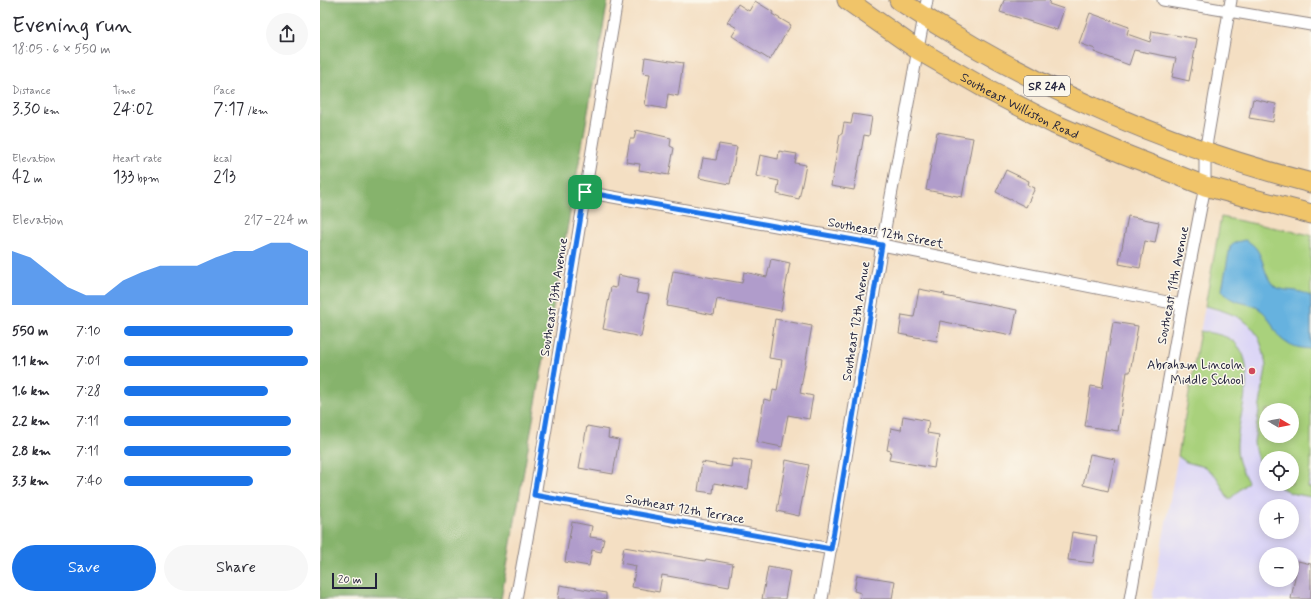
<!DOCTYPE html>
<html lang="en">
<head>
<meta charset="utf-8">
<style>
	:root { --surface:#fff; --page:#f7f7f7; --text:#2b2b33; --muted:#7c7c81; --accent:#1a73e8 }
	body { margin:0; font-family:Mynerve,sans-serif; background:var(--page); color:var(--text); height:100vh; display:flex; flex-direction:column; font-size:15px; white-space:nowrap }
	* { box-sizing:border-box; margin:0 }
	p { font-size:13px; color:var(--muted) }
	.icon { flex:none; width:22px; height:22px; fill:none; stroke:currentColor; stroke-width:2; stroke-linecap:round; stroke-linejoin:round }
	.map { position:relative; flex:1; overflow:hidden }
	.panel { display:flex; flex-direction:column; background:var(--surface); width:320px }
	.panel>* { flex:none }
	.needle { width:26px; rotate:100deg }
	.controls { position:absolute; left:939px; top:403px; display:grid; gap:8px }
	.controls a { display:grid; place-items:center; width:40px; height:40px; border-radius:50%; background:var(--surface); box-shadow:0 2px 10px #0003; font-size:20px }
	.scale { position:absolute; left:12px; bottom:10px; width:45px; box-sizing:border-box; padding-left:4px; border:2px solid #22223b; border-top:0; font-size:11px; line-height:14px; white-space:nowrap; color:#22223b; -webkit-text-stroke:3px #fbf7ec; paint-order:stroke }
	.pin { position:absolute; display:grid; place-items:center; width:34px; height:34px; color:#fff; margin:-17px; border-radius:8px; box-shadow:0 2px 6px #0006 }
	.round { display:grid; place-items:center; flex:none; width:42px; height:42px; border-radius:21px; background:var(--page) }
	.summary { display:flex; align-items:center; justify-content:space-between; height:68px; padding:0 12px }
	h1 { font-size:22px; font-weight:600; line-height:30px }
	.stats { display:grid; grid-template-columns:repeat(3,1fr); gap:6px; height:68px; padding:4px 12px }
	.stats div { display:grid; align-content:center }
	.stats b { font-size:17px; font-weight:600 }
	.stats small { font-size:11px; font-weight:400 }
	.stats p { font-size:11px }
	.chart { height:112px; padding:8px 12px }
	.chart p { display:flex; justify-content:space-between }
	.chart svg { width:100%; height:72px; margin-top:4px; fill:var(--accent); opacity:.7 }
	.button { display:flex; gap:8px; margin-top:auto; padding:8px 12px }
	.button a { flex:1; height:46px; border-radius:24px; background:var(--accent); color:#fff; font-size:16px; font-weight:600; line-height:46px; text-align:center }
	.button a+a { background:var(--page); color:var(--text) }
	ul { padding:0 12px; list-style:none; font-size:13px }
	li { display:grid; grid-template-columns:64px 48px 1fr; align-items:center; height:30px }
	li i { height:10px; border-radius:5px; background:var(--accent) }
	main { display:flex; flex:1; min-height:0 }
	.map>svg:first-child { display:block }
	.built { fill:#dcd6f6; fill-rule:evenodd }
	.green { fill:#a9d17c; stroke:#667a5c; fill-rule:evenodd }
	.forest { fill:#86b36c; stroke:#546a54 }
	.water { fill:#66b2df; stroke:#446a8d }
	.building { fill:#b09ccb }
	.lines { fill:none; stroke-linecap:round; stroke-linejoin:round }
	.minor-casing { stroke:#8b807f; stroke-width:13 }
	.trunk-casing { stroke:#8b807f; stroke-width:21 }
	.minor { stroke:#fff; stroke-width:11 }
	.trunk { stroke:#f0c469; stroke-width:19 }
	.route-casing { stroke:#fff; stroke-width:8 }
	.route { stroke:#1a73e8; stroke-width:5 }
	.poi-dot { fill:#d1495b; stroke:#fbf7ec; stroke-width:1.5 }
	.labels { text-anchor:middle; stroke-width:3; stroke-linejoin:round; paint-order:stroke }
	.shield { fill:#fbf7ec; stroke:#636270; stroke-width:1 }
	.shield-label { font-size:12px; font-weight:bold; fill:#22223b }
	.street-label { font-size:13px; fill:#22223b; stroke:#fbf7ec }
	.poi-label { font-size:13px; fill:#22223b; stroke:#fbf7ec; text-anchor:end }
</style>
</head>
<body>
<main>
<section class="panel">
<div class="summary"><div><h1>Evening run</h1><p>18:05 · 6 × 550 m</p></div><a class="round"><svg class="icon" aria-label="share" viewBox="0 0 24 24"><path d="M12 15V3M7 8l5-5 5 5M5 13v7h14v-7"/></svg></a></div>
<div class="stats">
<div><p>Distance</p><b>3.30<small> km</small></b></div>
<div><p>Time</p><b>24:02</b></div>
<div><p>Pace</p><b>7:17<small> /km</small></b></div>
</div>
<div class="stats">
<div><p>Elevation</p><b>42<small> m</small></b></div>
<div><p>Heart rate</p><b>133<small> bpm</small></b></div>
<div><p>kcal</p><b>213</b></div>
</div>
<div class="chart"><p><span>Elevation</span>217–224 m</p>
<svg viewBox="0 0 160 44" preserveAspectRatio="none"><path d="M0 44V11L10 15L20 24L30 33L40 38L50 38L60 29L70 24L80 20L90 20L100 20L110 15L120 11L130 11L140 6L150 6L160 11V44z"/></svg>
</div>
<ul>
<li><b>550 m</b>7:10<i style="width:92%"></i></li>
<li><b>1.1 km</b>7:01<i style="width:100%"></i></li>
<li><b>1.6 km</b>7:28<i style="width:78%"></i></li>
<li><b>2.2 km</b>7:11<i style="width:91%"></i></li>
<li><b>2.8 km</b>7:11<i style="width:91%"></i></li>
<li><b>3.3 km</b>7:40<i style="width:70%"></i></li>
</ul>
<div class="button"><a>Save</a><a>Share</a></div>
</section>
<div class="map">
<svg width="991" height="599" viewBox="0 0 991 599">
	<rect width="100%" height="100%" fill="#fbf7ec"/>
	<filter id="ink" filterUnits="userSpaceOnUse"><feTurbulence type="fractalNoise" baseFrequency=".025" numOctaves="2"/><feDisplacementMap in="SourceGraphic" scale="8" xChannelSelector="R" yChannelSelector="G"/><feConvolveMatrix kernelMatrix="1 2 1 2 8 2 1 2 1" color-interpolation-filters="sRGB"/></filter>
	<filter id="wash" filterUnits="userSpaceOnUse"><feTurbulence type="fractalNoise" baseFrequency=".012" numOctaves="4" result="noise"/><feDisplacementMap in="SourceGraphic" scale="16" xChannelSelector="R" yChannelSelector="G"/><feGaussianBlur stdDeviation="0.9" result="paint"/><feColorMatrix in="noise" values="0 0 0 0 0 0 0 0 0 0 0 0 0 0 0 0 0 1.4 0 .05"/><feComposite in="paint" operator="in"/></filter>
	<g filter="url(#wash)">
		<rect width="100%" height="100%" fill="#f4dfc3"/>
		<!-- built -->
		<path class="built" d="M901,217L991,235V599H832ZM946,410H972V436H946ZM946,458H972V484H946ZM946,506H972V532H946ZM946,554H972V580H946Z"/>
		<!-- green -->
		<path class="green" d="M901,217L991,235V468L988,487L991,488V497L971,493L954,484H972V458H946V474C939,464 935,454 934,442L946,368C945,355 941,338 932,328C923,316 899,309 885,306ZM946,410H972V436H946Z
			M880,331C890,333 901,334 910,339C944,360 915,419 917,450C917,460 923,473 928,482L909,500L896,476L885,467L866,462L858,456Z"/>
		<!-- forest -->
		<path class="forest" d="M0,0H288L181,599H0Z"/>
		<!-- water -->
		<path class="water" d="M925,240C946,249 940,271 954,286C961,293 979,287 991,297V349C977,348 963,345 956,332C951,324 949,317 942,311C929,300 912,306 902,290L910,247L916,242Z"/>
		<g id="blocks">
			<!-- building -->
			<path class="building" d="M684,0H730L729,4L744,9L737,30L680,12Z
				M435,1L453,12L452,14L471,25L450,60L412,36L417,28L407,22L418,4L429,11Z
				M770,13L809,27L807,34L830,42L832,31L877,39L869,81L852,77L856,58L814,50L809,65L774,52L775,49L759,43Z
				M325,57L363,63L358,96L348,94L346,109L325,105L330,74L323,73Z
				M933,99L956,104L953,122L929,118Z
				M533,114L552,117L549,136L544,135L534,190L511,186L520,134H522L524,123L531,124Z
				M316,130L351,138L350,146L354,148L349,175L319,170L320,164L306,162L310,139H314Z
				M617,132L653,138L642,197L606,190Z
				M399,144L417,147L410,184L379,178L383,158L396,160Z
				M459,151L477,154L475,163L486,165L479,199L457,194L459,181L436,176L440,155L458,159Z
				M686,170L709,181L708,185L715,188L706,207L676,192Z
				M808,216L839,222L835,243L825,241L820,268L799,264Z
				M451,259L470,263L461,311L397,299L394,315L347,306L353,271L422,283L424,272L447,277Z
				M298,275L319,279L316,293L329,295L321,337L283,329L291,287L296,288Z
				M599,289L625,294L624,296L697,310L692,335L620,321L617,341L579,334L582,315L594,317Z
				M455,319L492,326L480,393L493,396L489,419L468,415L462,447L437,442L444,399L451,401L453,390L457,391L462,360L449,358Z
				M793,322L818,326L810,372H807L798,431L765,426L771,386L782,388Z
				M583,416L609,421L607,433L619,435L614,468L569,460L571,451L567,450L571,428L581,430Z
				M267,426L289,430L288,438L299,440L293,474L259,468Z
				M770,454L795,459L788,491L763,485Z
				M412,459L432,462L428,489L394,483L393,493L378,491L382,462L411,467Z
				M466,460L489,465L479,516L457,511Z
				M252,522L272,526L270,537L284,539L281,552L272,550L269,566L245,562Z
				M752,532L777,536L773,563L748,560Z
				M304,547L385,561L386,559L413,564L409,587L342,575L339,592L312,587L316,566L301,563Z
				M978,561L991,564V599H971Z
				M448,567L470,571L465,599H442Z
				M537,575L575,581L572,599H540L541,593L534,591Z
				M240,585L286,593V599H238Z"/>
		</g>
	</g>
	<g filter="url(#ink)">
		<use href="#blocks" fill-opacity="0" stroke="#8b807f" stroke-width="1"/>
		<g class="lines">
			<defs>
				<path id="minor" d="M843,0L991,25
					M265,192L562,245L862,305
					M215,495L511,549
					M196,599L215,495L297,0
					M502,599L562,245L607,0
					M810,599L862,305L885,186V152L911,0"/>
				<g id="trunk">
					<path id="s1" d="M527,0L598,50L666,89L734,124L804,154L885,186L991,214"/>
					<path d="M579,0C603,17 628,31 653,46C761,108 871,152 991,183"/>
				</g>
			</defs>
			<!-- minor casing -->
			<use href="#minor" class="minor-casing"/>
			<!-- trunk casing -->
			<use href="#trunk" class="trunk-casing"/>
			<!-- minor -->
			<use href="#minor" class="minor"/>
			<!-- trunk -->
			<use href="#trunk" class="trunk"/>
		</g>
	</g>
	<g class="lines" filter="url(#ink)">
		<defs>
			<path id="route" d="M265,192L562,245L511,549L214,495Z"/>
		</defs>
		<!-- route casing -->
		<use href="#route" class="route-casing"/>
		<!-- route -->
		<use href="#route" class="route"/>
	</g>
	<!-- markers -->
	<circle class="poi-dot" cx="932" cy="371" r="4"/>
	<g class="labels">
		<!-- shield labels -->
		<rect class="shield" x="704" y="76" width="46" height="20" rx="3"/>
		<g class="shield-label">
			<text x="727" y="90">SR 24A</text>
		</g>
		<!-- street labels -->
		<g class="street-label">
			<text dy="5" stroke="none"><textPath href="#s1" startOffset="203">Southeast Williston Road</textPath></text>
			<text transform="translate(566 232) rotate(11)" y="5">Southeast 12th Street</text>
			<text transform="translate(852 285) rotate(-79)" y="5">Southeast 11th Avenue</text>
			<text transform="translate(233 297) rotate(-81)" y="5">Southeast 13th Avenue</text>
			<text transform="translate(535 321) rotate(-81)" y="5">Southeast 12th Avenue</text>
			<text transform="translate(365 508) rotate(10)" y="5">Southeast 12th Terrace</text>
		</g>
		<!-- poi labels -->
		<g class="poi-label">
			<text x="924" y="369">Abraham Lincoln<tspan x="924" dy="15">Middle School</tspan></text>
		</g>
	</g>
</svg>
<div class="controls">
<a><svg class="needle" viewBox="-14 -14 28 28"><path d="M0-13l5 13h-10z" fill="#e53935"/><path d="M0 13l5-13h-10z" fill="#7c7c81"/></svg></a>
<a><svg class="icon" aria-label="locate" viewBox="0 0 24 24"><circle cx="12" cy="12" r="6"/><path d="M12 2v4M12 18v4M2 12h4M18 12h4"/></svg></a>
<a>+</a>
<a>−</a>
</div>
<div class="scale">20 m</div>
<div class="pin" style="left:265px;top:192px;background:#1e9e55"><svg class="icon" aria-label="arrive" viewBox="0 0 24 24"><path d="M6 21V4h12l-3 4 3 4H6"/></svg></div>
</div>
</main>
</body>
</html>
